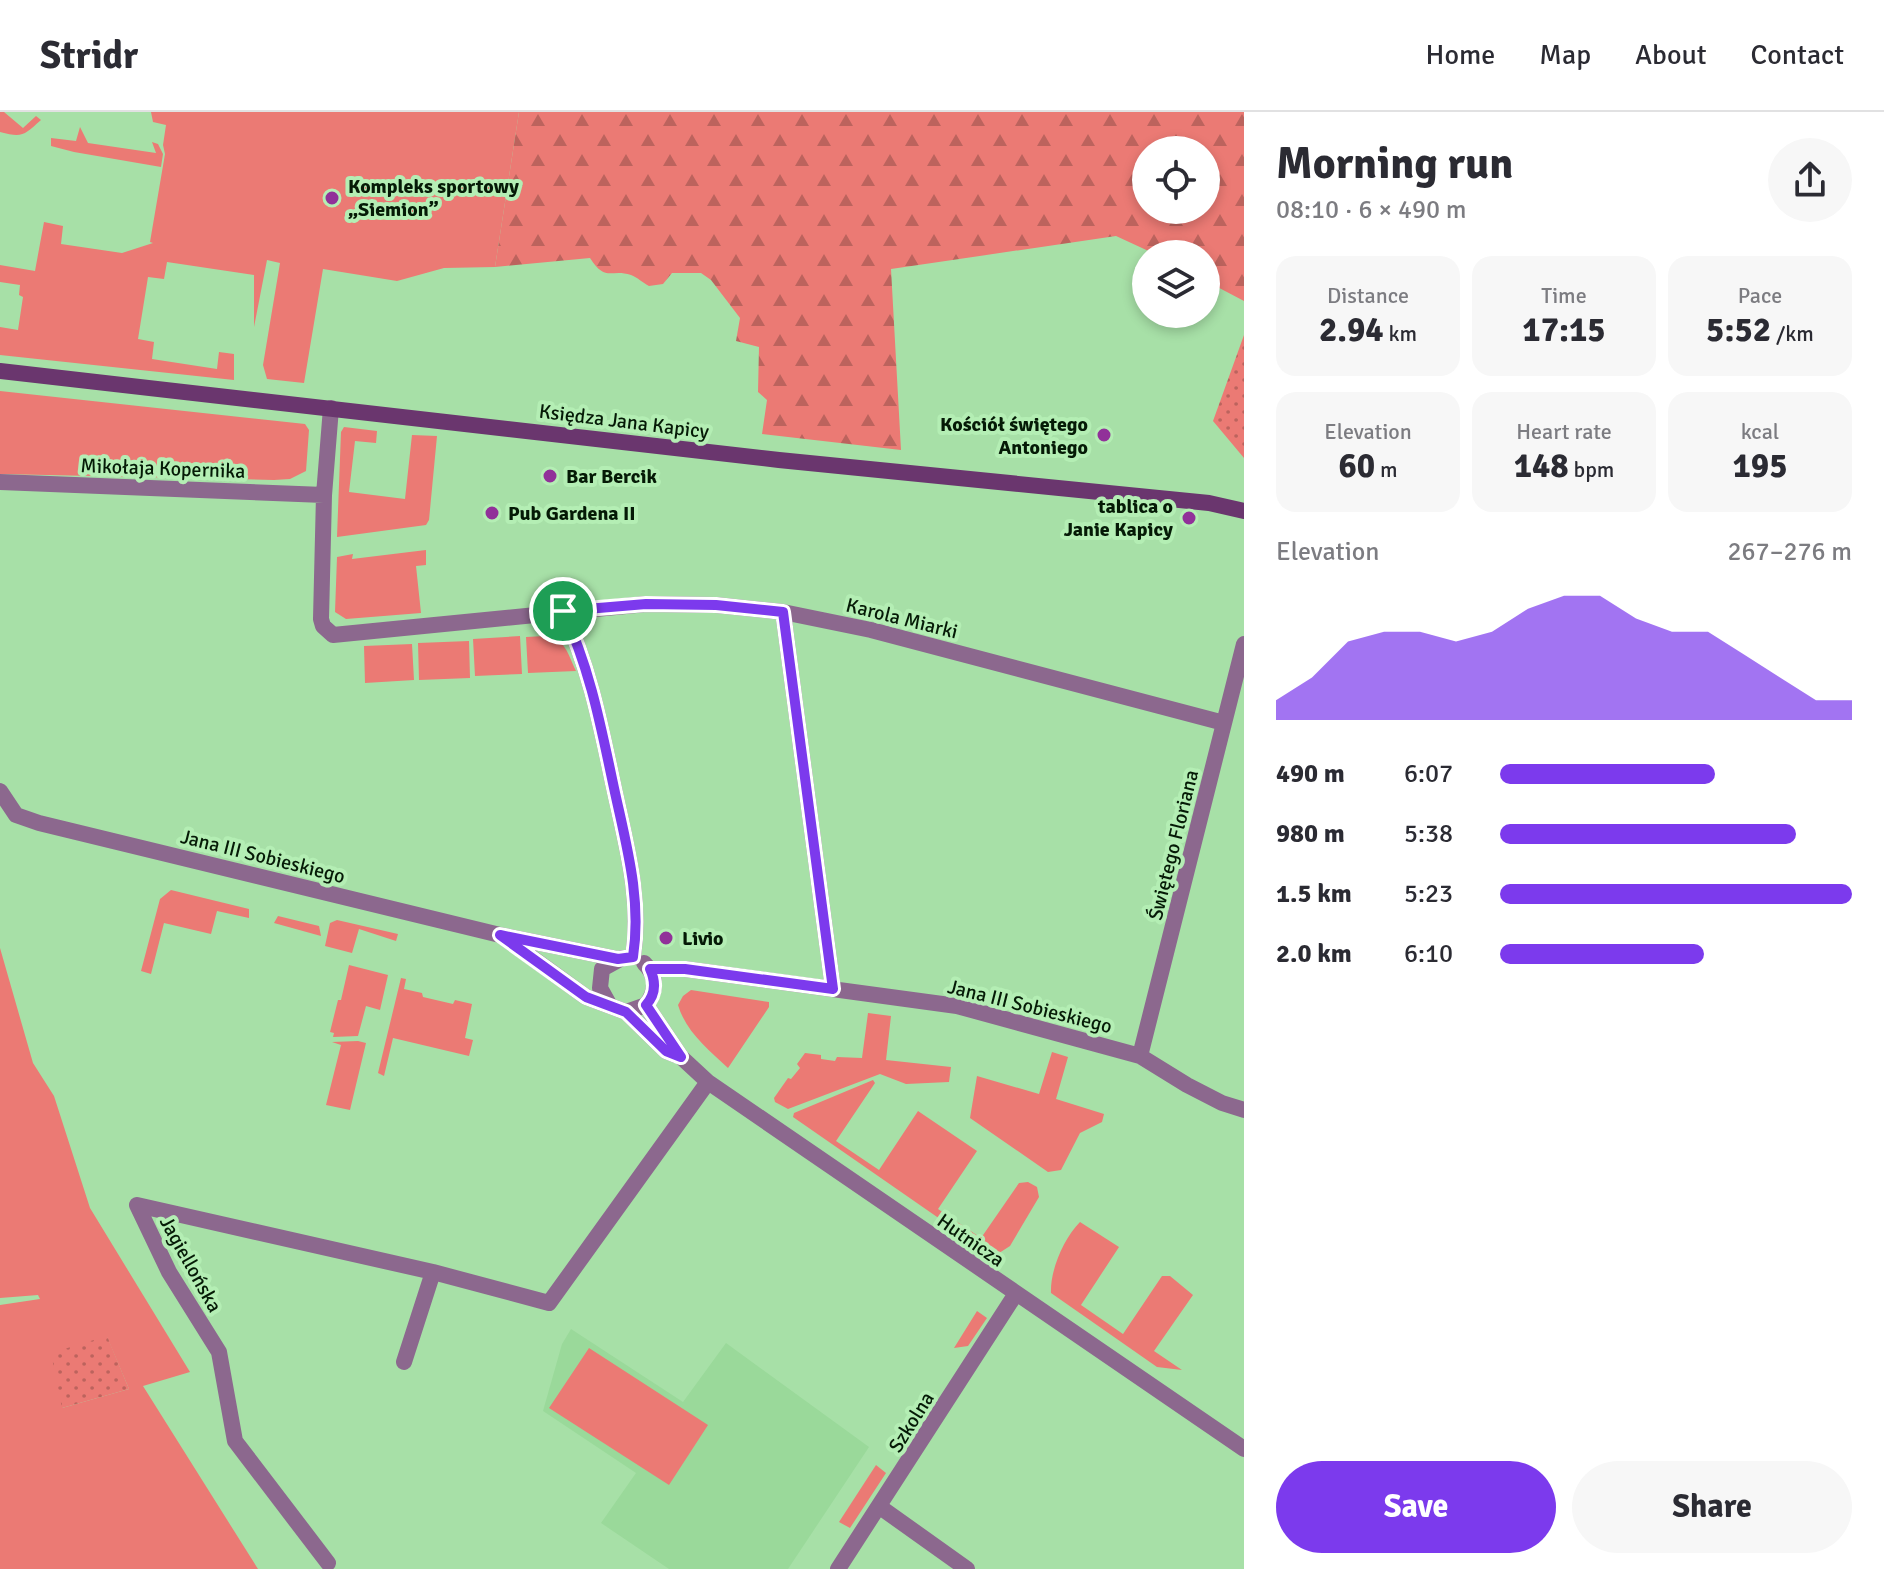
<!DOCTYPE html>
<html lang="en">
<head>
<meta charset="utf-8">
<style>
	:root { --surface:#fff; --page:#f7f7f7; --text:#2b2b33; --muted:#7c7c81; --line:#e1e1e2; --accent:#7c3aed }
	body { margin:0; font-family:Signika,sans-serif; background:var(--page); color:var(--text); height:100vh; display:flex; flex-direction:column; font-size:30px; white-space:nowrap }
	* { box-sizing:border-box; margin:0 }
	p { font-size:26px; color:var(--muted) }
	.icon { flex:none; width:44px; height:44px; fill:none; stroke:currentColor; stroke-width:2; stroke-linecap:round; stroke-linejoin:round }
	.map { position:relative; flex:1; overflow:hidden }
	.drawer { display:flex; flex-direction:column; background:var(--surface); width:640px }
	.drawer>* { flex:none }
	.fabs { position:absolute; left:1132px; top:24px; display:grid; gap:16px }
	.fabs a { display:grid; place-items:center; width:88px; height:88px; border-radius:50%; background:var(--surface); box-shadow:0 4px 12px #0003; font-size:40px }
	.pin { position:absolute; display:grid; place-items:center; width:68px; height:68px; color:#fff; margin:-34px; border:4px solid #fff; border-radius:50%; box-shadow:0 2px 8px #0007 }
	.round { display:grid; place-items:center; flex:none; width:84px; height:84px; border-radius:42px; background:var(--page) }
	.headline { display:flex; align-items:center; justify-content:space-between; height:136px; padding:0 32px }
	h1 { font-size:44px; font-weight:800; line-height:60px }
	.metrics { display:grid; grid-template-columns:repeat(3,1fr); gap:12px; height:136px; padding:8px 32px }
	.metrics div { display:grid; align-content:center; border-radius:20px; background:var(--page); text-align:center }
	.metrics b { font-size:34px; font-weight:800 }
	.metrics small { font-size:22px; font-weight:400 }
	.metrics p { font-size:22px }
	.chart { height:224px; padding:16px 32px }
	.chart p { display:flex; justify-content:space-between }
	.chart svg { width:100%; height:144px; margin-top:8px; fill:var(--accent); opacity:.7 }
	.action { display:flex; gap:16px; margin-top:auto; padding:16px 32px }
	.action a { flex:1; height:92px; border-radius:48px; background:var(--accent); color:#fff; font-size:32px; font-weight:800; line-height:92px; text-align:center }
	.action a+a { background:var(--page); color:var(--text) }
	ul { padding:0 32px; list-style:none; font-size:26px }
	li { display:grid; grid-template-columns:128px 96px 1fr; align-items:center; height:60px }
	li i { height:20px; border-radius:10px; background:var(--accent) }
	header { display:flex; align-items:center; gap:48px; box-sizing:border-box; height:112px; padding:0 40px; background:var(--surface); border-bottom:2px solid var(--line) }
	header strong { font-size:38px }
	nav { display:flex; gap:44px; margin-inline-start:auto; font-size:28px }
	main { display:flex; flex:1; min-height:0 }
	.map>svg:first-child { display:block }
	.built { fill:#9ad99a }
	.green { fill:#eb7a74; fill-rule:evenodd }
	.forest { fill:url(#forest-firs); fill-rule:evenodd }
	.park { fill:url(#park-dots) }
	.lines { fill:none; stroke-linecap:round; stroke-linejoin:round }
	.street { stroke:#8c688e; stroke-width:16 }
	.secondary { stroke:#6a366e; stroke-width:16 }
	.route-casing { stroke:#fff; stroke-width:16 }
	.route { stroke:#7c3aed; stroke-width:10 }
	.poi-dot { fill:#913199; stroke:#b4eeb4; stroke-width:3 }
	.labels { text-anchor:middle; stroke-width:8; stroke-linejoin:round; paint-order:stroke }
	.poi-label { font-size:20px; font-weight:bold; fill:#051a06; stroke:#b4eeb4; text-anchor:start }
	.street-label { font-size:20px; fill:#051a06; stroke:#b4eeb4 }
</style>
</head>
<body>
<header>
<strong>Stridr</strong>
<nav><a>Home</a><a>Map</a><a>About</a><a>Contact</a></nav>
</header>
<main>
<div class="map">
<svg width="1244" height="1457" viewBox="0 0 1244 1457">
	<defs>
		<pattern id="forest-firs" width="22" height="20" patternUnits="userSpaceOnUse" patternTransform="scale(2)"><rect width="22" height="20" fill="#eb7a74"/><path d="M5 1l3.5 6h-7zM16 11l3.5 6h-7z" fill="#bc635d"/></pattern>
		<pattern id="park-dots" width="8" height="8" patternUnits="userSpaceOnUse" patternTransform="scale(2)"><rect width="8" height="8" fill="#eb7a74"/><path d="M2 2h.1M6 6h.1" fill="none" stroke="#bc635d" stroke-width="1.8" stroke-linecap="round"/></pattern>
	</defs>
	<rect width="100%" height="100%" fill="#a7e0a7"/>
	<!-- built -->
	<path class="built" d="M571,1217L683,1290L726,1231L869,1335L788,1457H669L601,1411L636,1361L543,1299L562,1232Z"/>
	<!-- green -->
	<path class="green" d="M0,0H4L23,16L36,4L41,8C24,23 23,26 0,20Z
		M151,0H519L495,155L444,156L397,169L323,157L304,271L267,267L263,253L280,151L267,148L254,215V163L167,150L164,167L148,165L138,227L154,230L152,247L217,257L219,240L234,242V268L0,243V215L18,218L23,185L19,183L20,173L0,170V153L35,159L44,110L63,114L61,132L122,141L153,131L150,130L165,42L163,33L166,13L153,10Z
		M80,15L88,31L156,41L152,30L158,32L163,42L161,55L74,40L51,34V26L76,29Z
		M0,279L305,312L309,318L306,359L290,367L274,368L0,362Z
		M344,315L377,319L376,331L355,329L349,380L405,387L412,323L437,324L429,408L426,413L337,425L341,320Z
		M426,438V453L416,454L421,501L346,507L335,500L337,445L353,442L352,447Z
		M520,524L522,562L475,564L473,527Z
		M545,524C565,526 568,542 576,559L528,561L526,525Z
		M469,529L470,566L419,568L418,531Z
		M412,532L414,568L365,571L364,534Z
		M171,778L249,797V806L217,799L211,822L164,811L151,862L141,859L160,787Z
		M278,804L319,814L321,824L274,811Z
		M337,808L398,822L396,829L359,817L352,841L325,834L330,811Z
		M0,836L33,951L54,984L90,1096L190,1260L143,1274L258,1457H0V1193L40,1187L38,1183L0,1186ZM107,1225L129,1277L62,1296Z
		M349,853L388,863L380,898L366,894L358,924L333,925L334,921L330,920L338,888H341Z
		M401,866L406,867L404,877L422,881L423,885L453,892L455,888L472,892L465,926L473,928L469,944L393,926L384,964L378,961Z
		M691,878L769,890V895L728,956C708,937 686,920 678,893L683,884Z
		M868,901L891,904L886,948L951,955L949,970L906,972L880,962L788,997L775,990L774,986L788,966L791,967L800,956L797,952L805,941L821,943V947L835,949L837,945L862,946Z
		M358,929L366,931L350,998L326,993L341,933L332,930Z
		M1052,940L1068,945L1056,987L1104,1002L1102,1010L1080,1021L1061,1058L1048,1060L970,1006L977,964L1039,982Z
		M873,968L875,971L836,1029L879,1058L918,999L977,1039L938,1097L981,1126L1019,1071L1028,1070L1037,1075L1039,1085L1010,1134L996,1143L989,1141L793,1005L794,1001Z
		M1080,1110L1119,1135L1081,1193L1123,1222L1162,1164H1170L1193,1183L1154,1239L1182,1258L1157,1255L1051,1181C1050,1158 1064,1126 1080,1110Z
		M977,1199L987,1206L968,1234L954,1236Z
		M589,1236L708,1313L669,1373L549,1296Z
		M876,1353L886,1361L850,1416L839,1410Z"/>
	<!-- forest -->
	<path class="forest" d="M519,0H1244V189L1206,169V142H1155L1116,124L891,157L901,338L762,322L767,288L758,280L759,235L736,229L740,206L711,168L701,161H672L663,172L649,174C643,171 637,165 631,163C611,156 606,171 590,146L495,155ZM1146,38H1206V98H1146Z"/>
	<!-- park -->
	<path class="park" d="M1244,223V346L1213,309Z
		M107,1224L129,1277L62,1296L51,1241Z"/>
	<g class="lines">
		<!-- street -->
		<path class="street" d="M331,296L324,383L321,507L323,514L333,523L646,492L716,493L783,500L871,518L1224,611
			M0,370L324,383
			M563,499C590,556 601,615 614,676C626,732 642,788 633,845
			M783,500L833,877
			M0,679L16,703L39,711L500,823L618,847
			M502,824L586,885L626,900L646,893C657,879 657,863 644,851
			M650,857H685L957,894L1140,944L1187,973L1222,991L1244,998
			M646,893L681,945L708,970L1244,1337
			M610,894L600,876L602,857L622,846
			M626,900L666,939L676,943
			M1140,944L1244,532
			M404,1250L433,1160
			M880,1395L967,1457
			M328,1451L235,1329L219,1240L169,1160L137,1093L433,1160L549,1191L708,970
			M838,1457L1015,1183"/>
		<!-- secondary -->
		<path class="secondary" d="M0,259L779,348L1209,391L1244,399"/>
	</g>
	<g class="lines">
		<defs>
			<path id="route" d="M646,492L716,493L783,500L833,877L685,857H650C656,870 656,882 646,893L681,945L666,939L626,900L586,885L500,823L618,847L633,845C642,787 626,732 614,676C601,615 590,556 563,499Z"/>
		</defs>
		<!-- route casing -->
		<use href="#route" class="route-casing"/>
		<!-- route -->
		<use href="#route" class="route"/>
	</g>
	<!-- markers -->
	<g class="poi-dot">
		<circle cx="332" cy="86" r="8"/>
		<circle cx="1104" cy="323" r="8"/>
		<circle cx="550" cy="364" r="8"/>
		<circle cx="492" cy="401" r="8"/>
		<circle cx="1189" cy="406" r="8"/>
		<circle cx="666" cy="826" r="8"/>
	</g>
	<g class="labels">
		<!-- poi labels -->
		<g class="poi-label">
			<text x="348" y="81">Kompleks sportowy<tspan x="348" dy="23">„Siemion”</tspan></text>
			<text x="1088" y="319" text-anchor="end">Kościół świętego<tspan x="1088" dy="23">Antoniego</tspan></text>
			<text x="566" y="371">Bar Bercik</text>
			<text x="1173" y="401" text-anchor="end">tablica o<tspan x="1173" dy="23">Janie Kapicy</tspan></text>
			<text x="508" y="408">Pub Gardena II</text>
			<text x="682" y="833">Livio</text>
		</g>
		<!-- street labels -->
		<g class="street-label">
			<text transform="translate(624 309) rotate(7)" y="7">Księdza Jana Kapicy</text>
			<text transform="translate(163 356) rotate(2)" y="7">Mikołaja Kopernika</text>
			<text transform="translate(902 506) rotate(14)" y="7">Karola Miarki</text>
			<text transform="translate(1173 733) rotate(-76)" y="7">Świętego Floriana</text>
			<text transform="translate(263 744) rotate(14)" y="7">Jana III Sobieskiego</text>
			<text transform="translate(1030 894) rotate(14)" y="7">Jana III Sobieskiego</text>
			<text transform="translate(971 1128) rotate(35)" y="7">Hutnicza</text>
			<text transform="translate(191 1152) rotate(61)" y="7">Jagiellońska</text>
			<text transform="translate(911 1310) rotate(-58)" y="7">Szkolna</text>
		</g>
	</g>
</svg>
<div class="fabs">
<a><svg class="icon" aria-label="locate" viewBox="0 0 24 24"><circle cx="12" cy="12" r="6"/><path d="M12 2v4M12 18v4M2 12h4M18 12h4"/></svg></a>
<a><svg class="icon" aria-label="layers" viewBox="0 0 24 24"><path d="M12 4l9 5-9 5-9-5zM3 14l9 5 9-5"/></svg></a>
</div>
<div class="pin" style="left:563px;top:499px;background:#1e9e55"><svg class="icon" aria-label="arrive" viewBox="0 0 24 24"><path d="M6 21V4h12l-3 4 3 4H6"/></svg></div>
</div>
<section class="drawer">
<div class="headline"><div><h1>Morning run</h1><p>08:10 · 6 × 490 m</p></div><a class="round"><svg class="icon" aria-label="share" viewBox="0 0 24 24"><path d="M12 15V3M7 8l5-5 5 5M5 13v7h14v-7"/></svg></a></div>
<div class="metrics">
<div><p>Distance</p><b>2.94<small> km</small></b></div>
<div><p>Time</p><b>17:15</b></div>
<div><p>Pace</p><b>5:52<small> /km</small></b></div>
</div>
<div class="metrics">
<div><p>Elevation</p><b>60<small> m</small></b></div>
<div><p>Heart rate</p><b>148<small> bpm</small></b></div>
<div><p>kcal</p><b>195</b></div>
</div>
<div class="chart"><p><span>Elevation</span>267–276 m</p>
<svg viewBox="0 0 160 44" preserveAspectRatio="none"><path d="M0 44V38L10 31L20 20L30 17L40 17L50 20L60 17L70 10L80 6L90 6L100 13L110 17L120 17L130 24L140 31L150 38L160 38V44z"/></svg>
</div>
<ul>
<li><b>490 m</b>6:07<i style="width:61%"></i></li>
<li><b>980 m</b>5:38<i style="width:84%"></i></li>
<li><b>1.5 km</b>5:23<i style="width:100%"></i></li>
<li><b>2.0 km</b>6:10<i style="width:58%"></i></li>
</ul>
<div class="action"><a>Save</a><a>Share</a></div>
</section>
</main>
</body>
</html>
